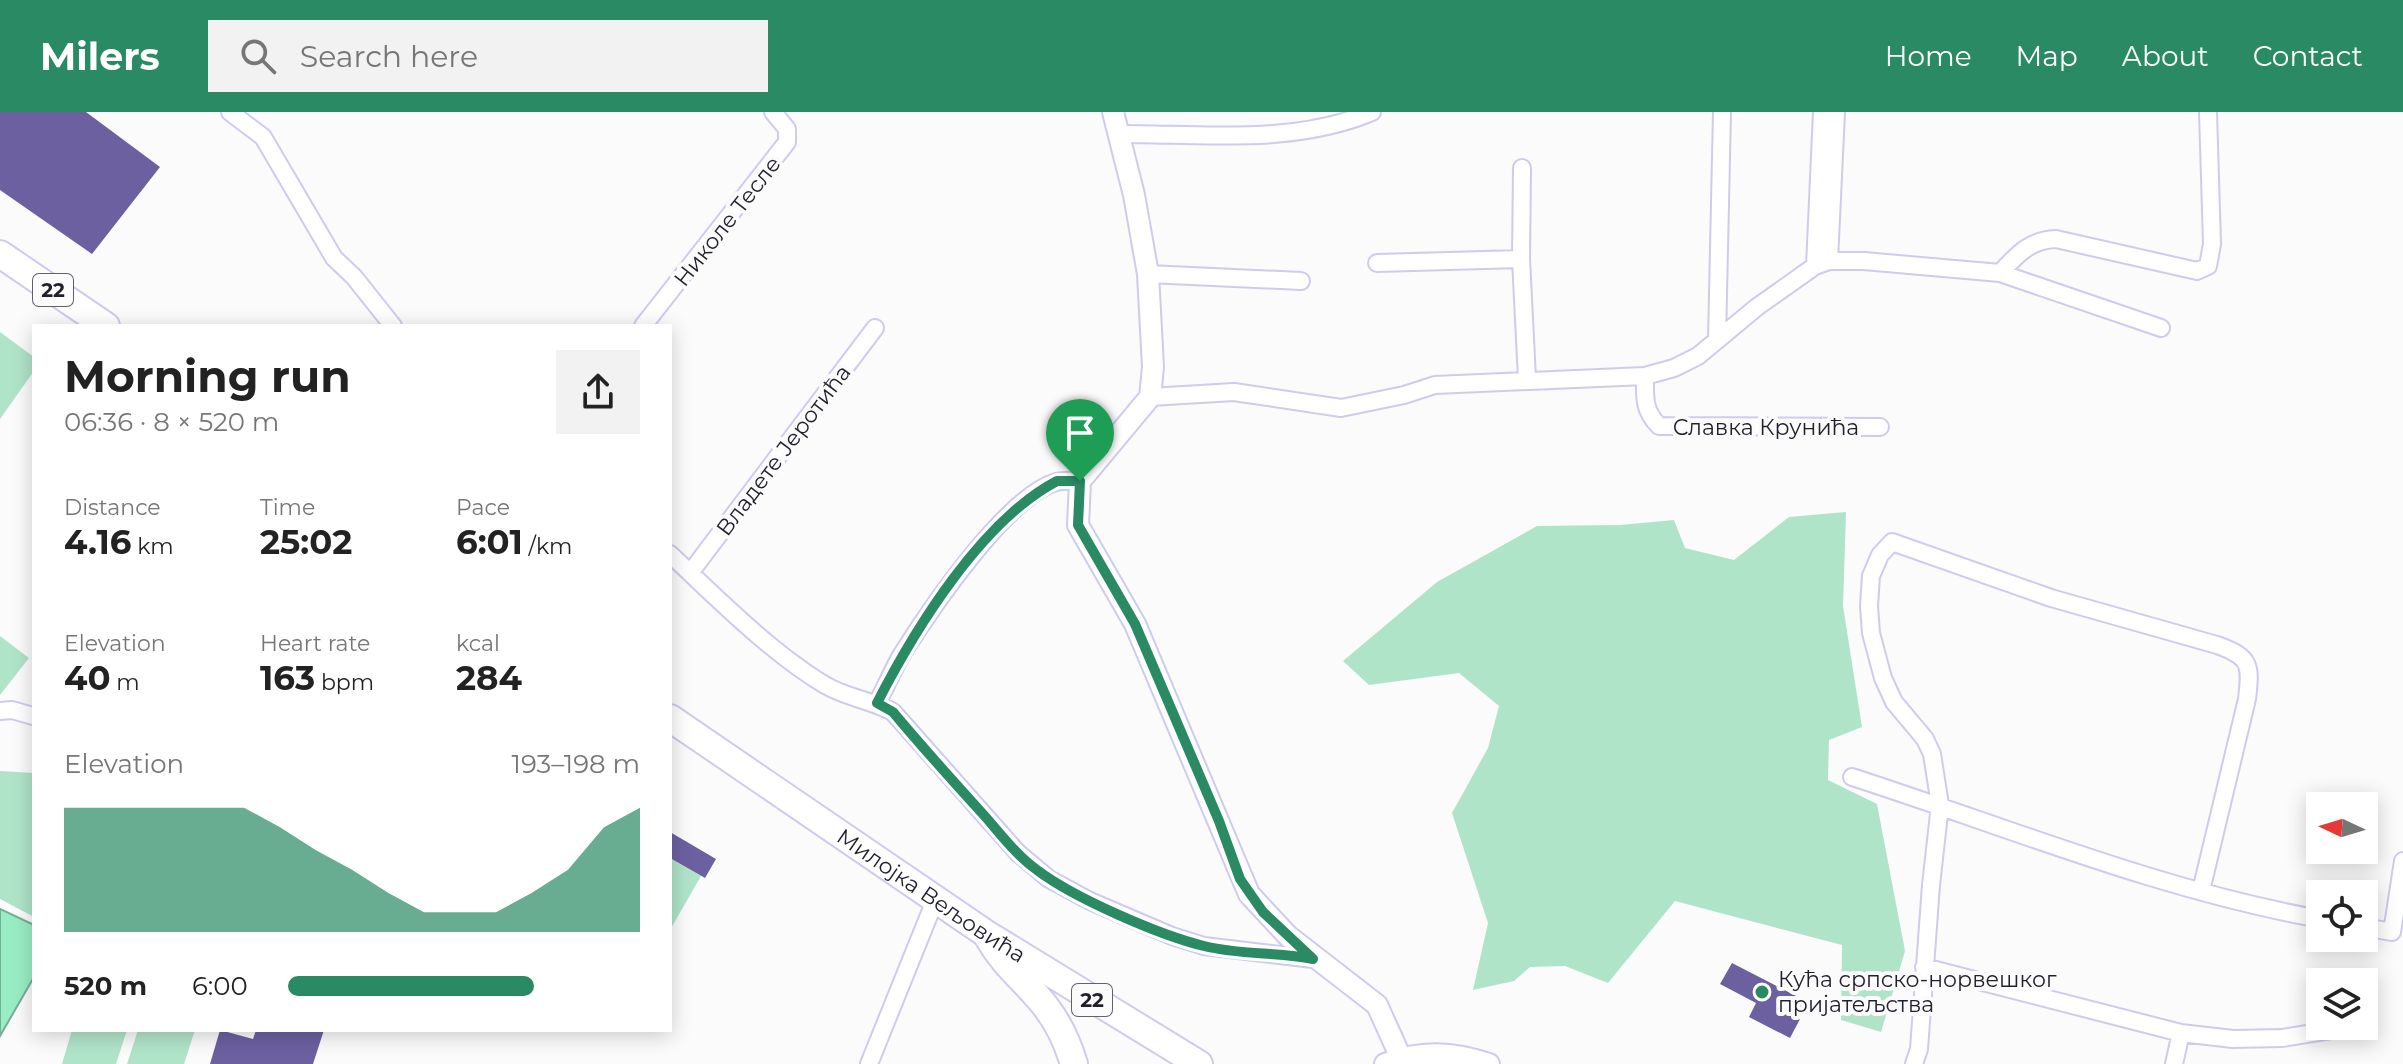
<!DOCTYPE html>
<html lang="en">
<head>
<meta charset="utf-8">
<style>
	:root { --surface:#fff; --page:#f2f2f2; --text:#222; --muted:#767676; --accent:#298a63 }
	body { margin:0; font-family:Montserrat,sans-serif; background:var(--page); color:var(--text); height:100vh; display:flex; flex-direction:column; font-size:30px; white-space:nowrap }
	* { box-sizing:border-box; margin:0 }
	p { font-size:26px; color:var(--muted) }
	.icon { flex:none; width:44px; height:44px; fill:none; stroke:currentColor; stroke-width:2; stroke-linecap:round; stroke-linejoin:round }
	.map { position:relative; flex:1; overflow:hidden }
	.drawer { position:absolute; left:32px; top:212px; width:640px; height:708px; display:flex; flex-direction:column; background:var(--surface); border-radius:0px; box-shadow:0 4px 20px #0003 }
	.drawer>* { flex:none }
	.needle { width:52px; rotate:274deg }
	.controls { position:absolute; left:2306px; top:680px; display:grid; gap:16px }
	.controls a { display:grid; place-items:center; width:72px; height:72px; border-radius:0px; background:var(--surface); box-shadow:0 4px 20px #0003; font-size:40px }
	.pin { position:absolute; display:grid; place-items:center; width:68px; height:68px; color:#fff; margin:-82px -34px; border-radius:50% 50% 50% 0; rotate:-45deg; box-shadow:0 0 8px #0007 }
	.pin .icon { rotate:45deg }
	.round { display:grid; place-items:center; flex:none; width:84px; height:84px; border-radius:0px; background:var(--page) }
	.head { display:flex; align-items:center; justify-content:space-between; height:136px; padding:0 32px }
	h1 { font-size:44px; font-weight:700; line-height:60px }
	.figures { display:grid; grid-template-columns:repeat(3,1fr); gap:12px; height:136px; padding:8px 32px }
	.figures div { display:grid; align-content:center }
	.figures b { font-size:34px; font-weight:700 }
	.figures small { font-size:22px; font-weight:400 }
	.figures p { font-size:22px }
	.chart { height:224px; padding:16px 32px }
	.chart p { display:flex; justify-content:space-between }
	.chart svg { width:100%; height:144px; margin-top:8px; fill:var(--accent); opacity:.7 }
	ul { padding:0 32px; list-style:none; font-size:26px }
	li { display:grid; grid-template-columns:128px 96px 1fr; align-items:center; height:60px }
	li i { height:20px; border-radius:10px; background:var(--accent) }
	header { display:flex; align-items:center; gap:48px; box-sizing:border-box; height:112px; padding:0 40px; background:var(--accent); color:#fff }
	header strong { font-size:38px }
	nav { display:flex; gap:44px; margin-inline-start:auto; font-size:28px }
	.search { width:560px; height:72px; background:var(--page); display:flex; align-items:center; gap:20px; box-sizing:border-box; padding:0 28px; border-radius:0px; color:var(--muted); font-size:30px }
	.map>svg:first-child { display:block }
	.green { fill:#b0e4c9 }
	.water { fill:#99edc4; stroke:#75af96; stroke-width:2 }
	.building { fill:#6c60a1 }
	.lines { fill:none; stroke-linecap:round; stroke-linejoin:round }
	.minor-casing { stroke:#cfcbed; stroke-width:20 }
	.tertiary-casing { stroke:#cfcbed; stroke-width:24 }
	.primary-casing { stroke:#cfcbed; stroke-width:30 }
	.minor { stroke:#fff; stroke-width:16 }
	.tertiary { stroke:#fff; stroke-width:20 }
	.primary { stroke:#fff; stroke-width:26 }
	.route-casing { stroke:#fff; stroke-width:16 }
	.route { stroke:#298a63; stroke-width:10 }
	.poi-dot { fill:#298a63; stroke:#fbfbfb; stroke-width:3 }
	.labels { text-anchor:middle; stroke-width:8; stroke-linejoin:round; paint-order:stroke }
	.shield { fill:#fbfbfb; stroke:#626169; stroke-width:2 }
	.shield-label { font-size:20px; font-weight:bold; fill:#211f2b }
	.street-label { font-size:22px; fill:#211f2b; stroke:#fbfbfb }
	.poi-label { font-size:22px; fill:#211f2b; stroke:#fbfbfb; text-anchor:start }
</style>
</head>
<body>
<header>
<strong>Milers</strong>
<div class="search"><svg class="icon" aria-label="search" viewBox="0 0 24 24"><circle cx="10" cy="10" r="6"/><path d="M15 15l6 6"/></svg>Search here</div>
<nav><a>Home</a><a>Map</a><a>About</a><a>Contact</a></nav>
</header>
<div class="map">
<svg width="2403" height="952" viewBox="0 0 2403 952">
	<rect width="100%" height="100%" fill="#fbfbfb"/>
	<!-- green -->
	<path class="green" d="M0,220L34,245V259L0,307Z
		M1846,400L1843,494L1862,615L1829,628L1828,668L1877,692L1905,839L1881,920L1841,908L1842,833L1675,789L1608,871L1565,854L1530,855L1514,869L1473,878L1488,811L1452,701L1488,636L1499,594L1459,561L1369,573L1343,549L1437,470L1537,414L1620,413L1674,408L1685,436L1734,448L1789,405Z
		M0,524L29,546L0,583Z
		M0,659L34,661V805L0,787Z
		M670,746L701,764L670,818Z
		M72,918H127L116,952H62Z
		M138,918H195L184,952H127Z"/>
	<!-- water -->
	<path class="water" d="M0,797L34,813V865L0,924Z"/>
	<!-- building -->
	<path class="building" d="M0,0H86L160,55L92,142L0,78Z
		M670,720L716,747L705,766L670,746Z
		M1732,851L1804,888L1796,905L1800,907L1790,926L1749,905L1756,891L1720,872Z
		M220,918L253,927L256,918H324L313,952H210Z"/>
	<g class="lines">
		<defs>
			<path id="minor" d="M230,0L263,25L334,146L354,165L393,214
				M1119,22C1203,22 1294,33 1372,0
				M1522,56L1521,147L1527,267
				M1829,149L1836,0
				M1377,151L1521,147
				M1815,154L1822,0
				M2000,161C2017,143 2029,128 2056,127L2197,159L2208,154L2212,132L2208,0
				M1148,162L1301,169
				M643,214L787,30V17L773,0
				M1717,228L1722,0
				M1645,264C1645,285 1643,298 1659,314L1880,315
				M1150,285L1234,280L1341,296L1404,283L1435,273L1645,264L1674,256L1698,244L1757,195L1815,154L1829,149H1864L2000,161L2161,216
				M670,442C717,486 770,540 825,573C847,586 871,588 893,600L1018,741L1049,767L1090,789L1172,824L1204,834L1313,847
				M690,461L875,216
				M877,591C886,575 893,557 902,542C930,498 1006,385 1056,370C1063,368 1073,369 1080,369
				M0,599L12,598L33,604
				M1852,665C2007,715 2159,778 2320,807
				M2364,815L2392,820L2403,749
				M1924,855L2181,921L2233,927L2282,926L2356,914
				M869,952L936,786
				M1914,952L1919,937L1931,773L1940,693L1932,642L1925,627L1894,590L1883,566L1871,521L1869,494L1871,464L1880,443L1892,430L2051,486L2217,533C2251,545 2251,553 2247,587L2201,779
				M2174,952L2181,921"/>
			<path id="tertiary" d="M1113,0L1134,83L1148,162L1153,255L1150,285L1080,369L1078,413L1135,512L1249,782L1288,824L1377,893L1401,946
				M1385,952C1421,938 1453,940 1489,952"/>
			<g id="primary">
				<path d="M0,142L106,214"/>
				<path id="s1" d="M670,606L985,821L1199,952"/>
				<path d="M989,827C1006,856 1027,870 1046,895C1059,912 1068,932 1074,952"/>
			</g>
		</defs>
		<!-- minor casing -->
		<use href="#minor" class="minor-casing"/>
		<!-- tertiary casing -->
		<use href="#tertiary" class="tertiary-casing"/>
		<!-- primary casing -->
		<use href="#primary" class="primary-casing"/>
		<!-- minor -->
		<use href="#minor" class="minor"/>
		<!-- tertiary -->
		<use href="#tertiary" class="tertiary"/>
		<!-- primary -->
		<use href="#primary" class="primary"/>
	</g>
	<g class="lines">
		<defs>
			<path id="route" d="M1057,369H1080L1078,413L1135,512L1219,709L1240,767L1263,800L1313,847C1277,840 1240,843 1204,834C1159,823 1074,786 1037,758C1016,743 1000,721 982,701C952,668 922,635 893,600L877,591C915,517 981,409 1057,369Z"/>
		</defs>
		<!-- route casing -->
		<use href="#route" class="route-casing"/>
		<!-- route -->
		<use href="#route" class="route"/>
	</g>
	<!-- markers -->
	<circle class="poi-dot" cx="1762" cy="880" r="8"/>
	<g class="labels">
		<!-- shield labels -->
		<g class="shield">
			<rect x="33" y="162" width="40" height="32" rx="6"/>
			<rect x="1072" y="872" width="40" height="32" rx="6"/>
		</g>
		<g class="shield-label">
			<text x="53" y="185">22</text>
			<text x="1092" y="895">22</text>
		</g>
		<!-- street labels -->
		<g class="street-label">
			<text transform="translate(727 109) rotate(-52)" y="8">Николе Тесле</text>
			<text x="1766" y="323">Славка Крунића</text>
			<text transform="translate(783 338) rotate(-53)" y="8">Владете Јеротића</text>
			<text dy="8" stroke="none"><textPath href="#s1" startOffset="316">Милојка Вељовића</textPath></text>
		</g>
		<!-- poi labels -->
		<g class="poi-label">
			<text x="1778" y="875">Кућа српско-норвешког<tspan x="1778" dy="25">пријатељства</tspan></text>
		</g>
	</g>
</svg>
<div class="controls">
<a><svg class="needle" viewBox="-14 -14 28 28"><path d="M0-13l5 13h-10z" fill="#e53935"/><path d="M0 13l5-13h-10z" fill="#767676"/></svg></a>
<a><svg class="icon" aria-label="locate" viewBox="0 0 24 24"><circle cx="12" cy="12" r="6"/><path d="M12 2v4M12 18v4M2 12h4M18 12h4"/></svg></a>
<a><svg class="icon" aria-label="layers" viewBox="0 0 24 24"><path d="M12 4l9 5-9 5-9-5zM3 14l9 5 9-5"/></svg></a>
</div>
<div class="pin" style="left:1080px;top:369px;background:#1e9e55"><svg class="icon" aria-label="arrive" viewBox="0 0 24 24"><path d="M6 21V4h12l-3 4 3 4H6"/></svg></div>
<section class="drawer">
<div class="head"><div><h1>Morning run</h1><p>06:36 · 8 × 520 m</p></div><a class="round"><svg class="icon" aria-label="share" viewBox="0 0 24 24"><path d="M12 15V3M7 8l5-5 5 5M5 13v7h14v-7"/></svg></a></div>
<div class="figures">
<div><p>Distance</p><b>4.16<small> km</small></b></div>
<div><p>Time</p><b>25:02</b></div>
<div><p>Pace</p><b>6:01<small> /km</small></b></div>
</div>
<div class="figures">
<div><p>Elevation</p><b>40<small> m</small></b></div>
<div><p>Heart rate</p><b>163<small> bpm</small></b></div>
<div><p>kcal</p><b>284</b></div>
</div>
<div class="chart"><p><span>Elevation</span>193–198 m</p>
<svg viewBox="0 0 160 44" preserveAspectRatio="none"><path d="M0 44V6L10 6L20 6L30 6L40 6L50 6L60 12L70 19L80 25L90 32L100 38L110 38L120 38L130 32L140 25L150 12L160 6V44z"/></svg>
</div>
<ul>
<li><b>520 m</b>6:00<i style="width:70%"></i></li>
</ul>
</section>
</div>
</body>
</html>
